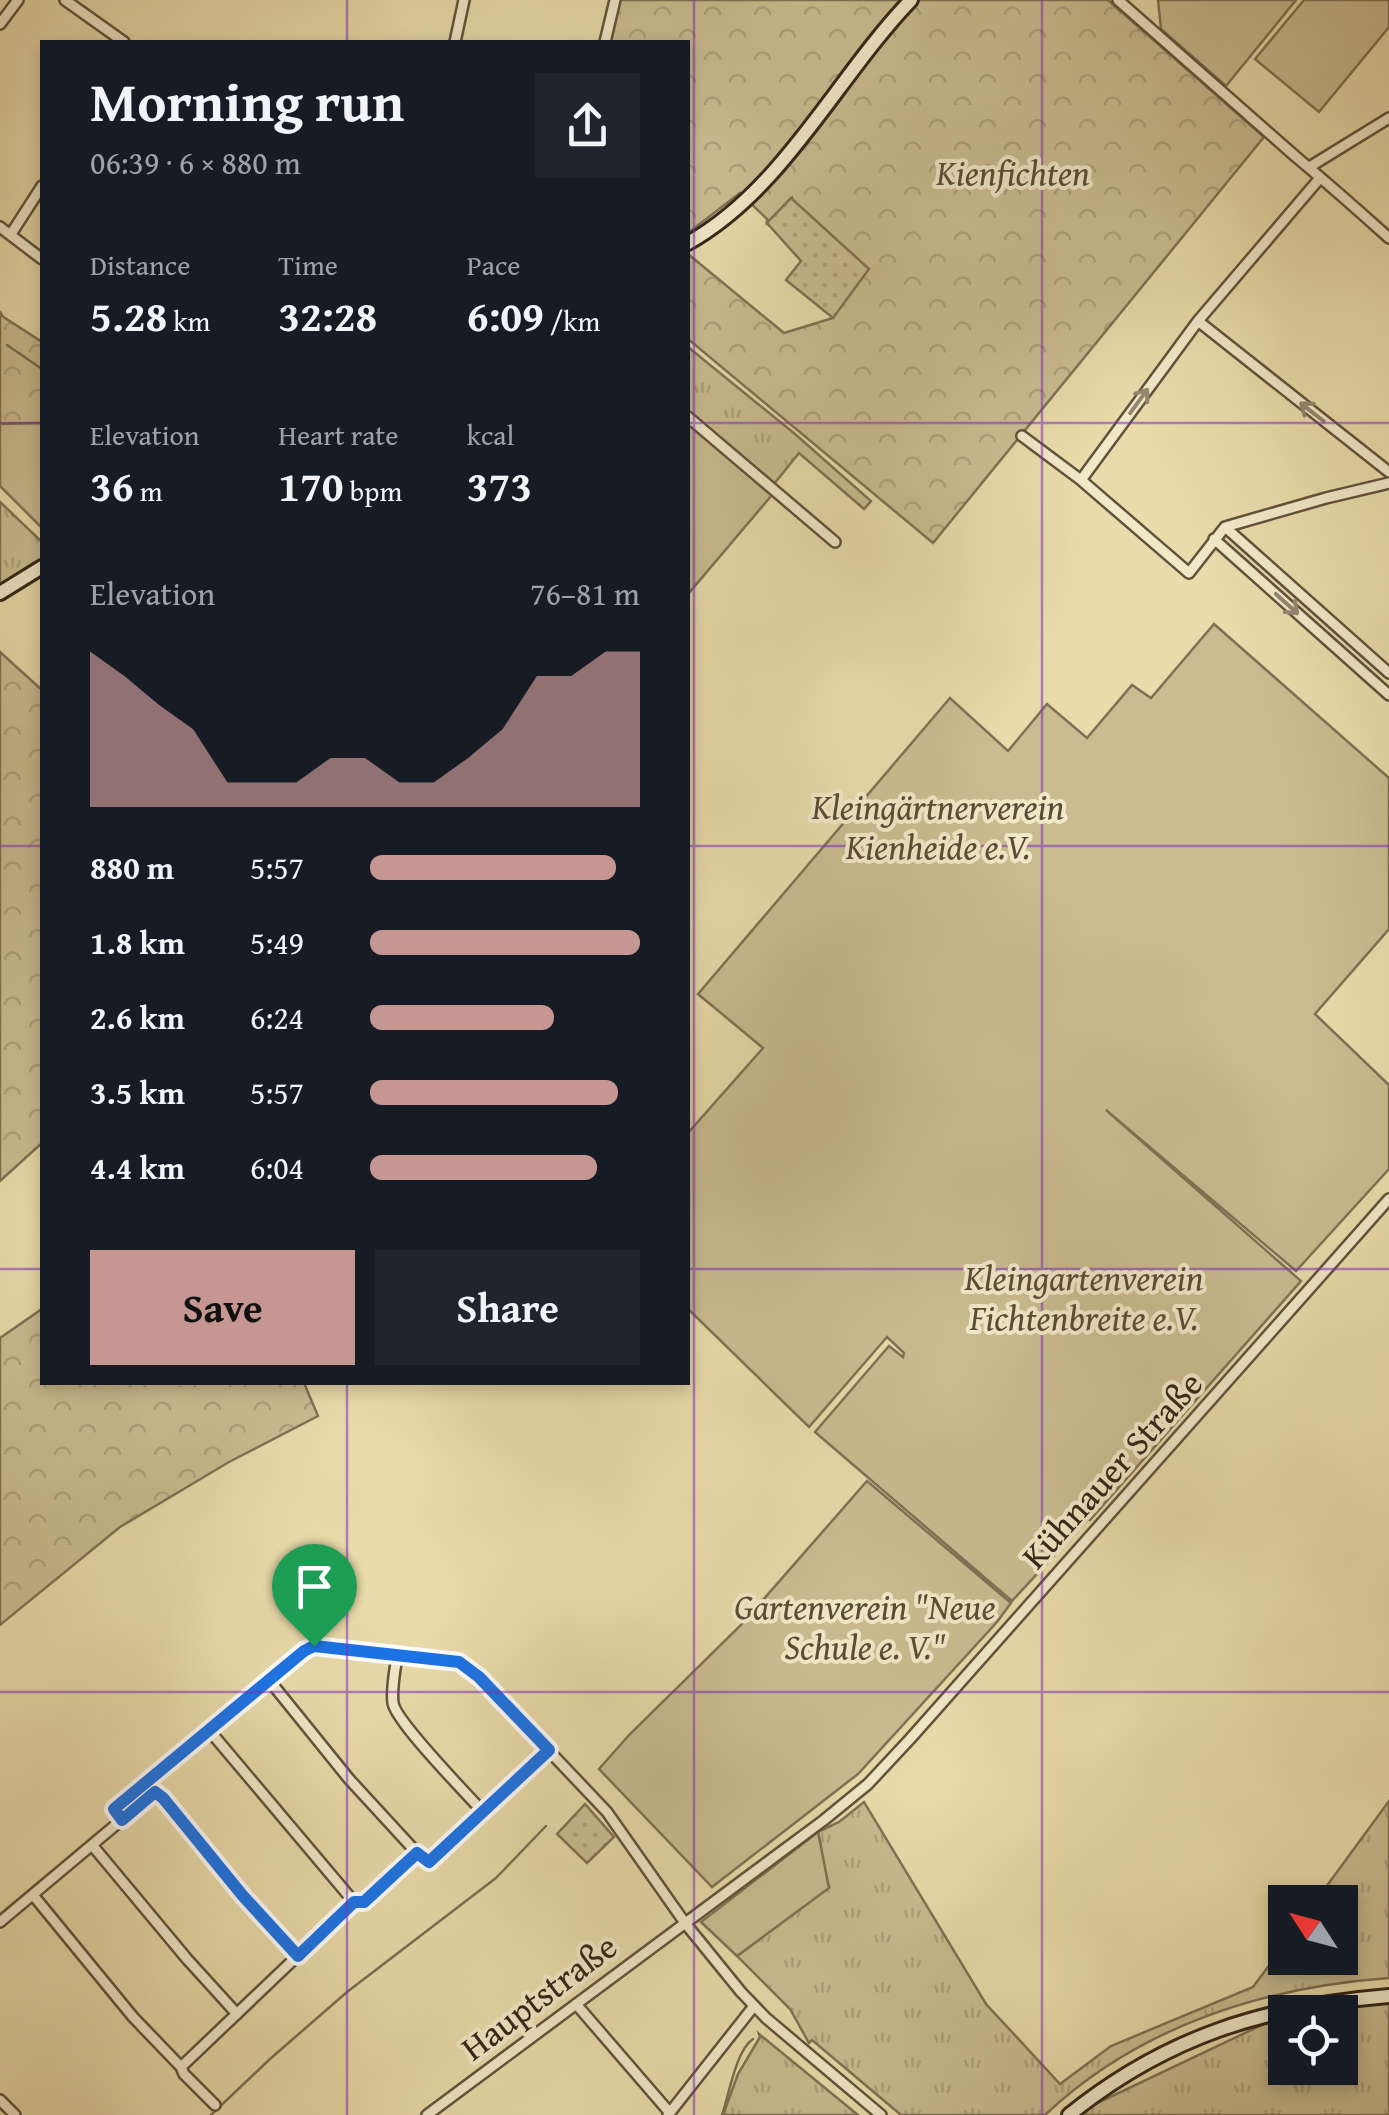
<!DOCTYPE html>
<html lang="en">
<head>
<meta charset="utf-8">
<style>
	:root { --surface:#171b24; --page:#20242c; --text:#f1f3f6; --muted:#9ea1a6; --accent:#c59692 }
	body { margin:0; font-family:"Gentium Book Plus",serif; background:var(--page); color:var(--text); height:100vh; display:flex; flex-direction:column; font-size:38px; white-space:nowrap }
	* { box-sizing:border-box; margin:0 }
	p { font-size:32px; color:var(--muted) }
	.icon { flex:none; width:55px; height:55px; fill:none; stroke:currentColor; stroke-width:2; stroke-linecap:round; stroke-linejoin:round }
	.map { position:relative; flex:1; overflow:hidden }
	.details { position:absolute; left:40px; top:40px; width:650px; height:1345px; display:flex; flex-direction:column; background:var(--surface); border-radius:0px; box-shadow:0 5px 15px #0003 }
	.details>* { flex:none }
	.needle { width:65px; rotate:306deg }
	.fabs { position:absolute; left:1268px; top:1885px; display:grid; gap:20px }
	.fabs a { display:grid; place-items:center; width:90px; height:90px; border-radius:0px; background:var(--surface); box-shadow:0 5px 15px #0003; font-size:50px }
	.pin { position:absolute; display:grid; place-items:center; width:85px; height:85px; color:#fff; margin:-102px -42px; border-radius:50% 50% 50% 0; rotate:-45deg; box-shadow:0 0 10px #0007 }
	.pin .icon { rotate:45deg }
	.round { display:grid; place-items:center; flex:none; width:105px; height:105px; border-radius:0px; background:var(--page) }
	.summary { display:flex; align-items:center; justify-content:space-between; height:170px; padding:0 50px }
	h1 { font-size:55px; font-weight:700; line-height:75px }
	.metrics { display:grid; grid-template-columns:repeat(3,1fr); gap:15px; height:170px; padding:10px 50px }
	.metrics div { display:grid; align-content:center }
	.metrics b { font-size:42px; font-weight:700 }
	.metrics small { font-size:28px; font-weight:400 }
	.metrics p { font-size:28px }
	.chart { height:280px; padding:20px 50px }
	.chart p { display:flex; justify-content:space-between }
	.chart svg { width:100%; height:180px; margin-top:10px; fill:var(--accent); opacity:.7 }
	.action { display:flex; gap:20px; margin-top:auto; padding:20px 50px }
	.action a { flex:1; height:115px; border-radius:0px; background:var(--accent); color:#111; font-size:40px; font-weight:700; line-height:115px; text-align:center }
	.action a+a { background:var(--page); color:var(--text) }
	ul { padding:0 50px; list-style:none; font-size:32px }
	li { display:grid; grid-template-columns:160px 120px 1fr; align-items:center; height:75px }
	li i { height:25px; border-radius:12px; background:var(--accent) }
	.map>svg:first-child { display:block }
	.grass { fill:url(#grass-tufts); stroke:#807154; stroke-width:2.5 }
	.forest { fill:url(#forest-crowns); stroke:#807154; stroke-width:2.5 }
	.park { fill:url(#park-dots); stroke:#807154; stroke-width:2.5 }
	.garden { fill:#cabc91; stroke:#807154; stroke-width:2.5 }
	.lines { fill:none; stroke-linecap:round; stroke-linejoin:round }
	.stream { stroke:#7c6d52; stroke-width:2.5 }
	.street-casing { stroke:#62533c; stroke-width:14 }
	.secondary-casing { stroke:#352618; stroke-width:18 }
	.street { stroke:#f1e8c8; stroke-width:9 }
	.secondary { stroke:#f1e8c8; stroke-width:12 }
	.oneway { stroke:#938770 }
	.route-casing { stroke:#fff; stroke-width:20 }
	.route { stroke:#1a73e8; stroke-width:12 }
	.grid { fill:none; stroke:#7b2cbf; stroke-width:2.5; stroke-opacity:0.55 }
	.labels { text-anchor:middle; stroke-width:8; stroke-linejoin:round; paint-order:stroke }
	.park-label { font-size:35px; font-style:italic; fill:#5a4c36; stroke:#f1e8c8 }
	.street-label { font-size:35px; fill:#352618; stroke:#f1e8c8 }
</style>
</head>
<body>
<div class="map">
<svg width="1389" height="2115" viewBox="0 0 1389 2115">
	<defs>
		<pattern id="grass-tufts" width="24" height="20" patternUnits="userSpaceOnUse" patternTransform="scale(2.5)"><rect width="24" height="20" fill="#cabc91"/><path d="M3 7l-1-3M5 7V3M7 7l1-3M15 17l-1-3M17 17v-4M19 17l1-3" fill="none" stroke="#aea17c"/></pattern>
		<pattern id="forest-crowns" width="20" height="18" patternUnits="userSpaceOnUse" patternTransform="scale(2.5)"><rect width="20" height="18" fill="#cabc91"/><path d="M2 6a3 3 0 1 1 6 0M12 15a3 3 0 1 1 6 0" fill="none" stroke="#aea17c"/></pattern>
		<pattern id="park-dots" width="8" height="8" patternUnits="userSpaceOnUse" patternTransform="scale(2.5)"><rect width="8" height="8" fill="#cabc91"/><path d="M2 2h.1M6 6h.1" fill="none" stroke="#aea17c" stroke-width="1.8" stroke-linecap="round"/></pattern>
	</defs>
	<rect width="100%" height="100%" fill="#e9dbaa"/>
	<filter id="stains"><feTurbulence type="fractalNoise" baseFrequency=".002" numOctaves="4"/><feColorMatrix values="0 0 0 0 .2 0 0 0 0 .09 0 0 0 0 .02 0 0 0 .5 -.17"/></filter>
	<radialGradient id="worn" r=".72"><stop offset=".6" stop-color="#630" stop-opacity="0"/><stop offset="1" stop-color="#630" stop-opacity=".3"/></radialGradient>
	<!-- grass -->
	<path class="grass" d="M688,347L795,434L871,501L864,509L799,453L774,484L688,411Z
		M0,502L42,542V559L0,585Z
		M1389,1801V1978C1263,1987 1138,2027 1045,2115H901L812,2040L809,2043L790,2009L737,1956L828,1888L818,1832L839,1822L864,1802L986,2004L1060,2084L1111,2046L1253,1987L1285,1944V1958H1340V1902H1315Z
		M1389,2002V2115H1081L1091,2106L1266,2023L1285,2019V2068H1340V2012H1310L1331,2007Z
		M759,2034L858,2115H723L738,2074L760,2037Z"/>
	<!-- forest -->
	<path class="forest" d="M618,0H1108L1264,137L933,543L688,339V254L784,333L833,318L792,198L767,223V219L740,193L688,233V42H610V28Z
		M0,311L2,316L42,342V423L0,424Z
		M0,652L42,690V1143L0,1181Z
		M42,1309V1382L304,1383L318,1416L229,1462L120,1527L0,1625V1338Z"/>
	<!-- park -->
	<path class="park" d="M791,198L869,269L833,318L786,280L801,261L767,223Z
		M585,1804L614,1837L587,1863L557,1834Z"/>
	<!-- garden -->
	<path class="garden" d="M1158,0H1296L1226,86L1161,29Z
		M1304,0H1389V27L1319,112L1255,59Z
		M42,423V528L0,486V424Z
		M688,424L772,495L688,594Z
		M1214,624L1389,778V929L1315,1014L1389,1085V1169L1296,1271L1106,1110L1301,1281L1090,1520L1088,1519L1012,1601L815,1432L889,1346L903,1357L904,1353L887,1337L809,1427L688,1309V1133L763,1048L698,994L950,698L1008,751L1047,704L1087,738L1132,685L1151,698Z
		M867,1481L1011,1603L997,1622L858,1774L712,1887L599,1769L630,1734L741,1625Z
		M818,1832L829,1888L737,1956L701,1922Z"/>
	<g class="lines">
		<!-- stream -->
		<path class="stream" d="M7,345L42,369
			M211,2115L270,2059L347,1992L496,1878L546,1826
			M722,2115C729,2095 736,2050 753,2039"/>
		<defs>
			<path id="street" d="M65,0L124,42
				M1118,0L1295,156C1326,182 1358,210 1389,238
				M0,24L18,0
				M455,42L464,0
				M605,42L615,0
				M1311,166L1389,118
				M0,227L42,259
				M11,234L42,186
				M1198,321L1389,472
				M688,417L835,542
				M1022,436L1081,480L1189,573L1225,527L1326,498L1389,483
				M1081,480L1198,321L1320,178
				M1225,527L1389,673
				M1214,539L1389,695
				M397,1656C395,1671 391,1689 393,1703C396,1722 467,1794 483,1812
				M269,1680L349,1779L417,1853
				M209,1730L354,1902
				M155,1792L163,1799L243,1896L298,1956
				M122,1820L114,1809L147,1782
				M92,1845L187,1959L237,2014
				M33,1895L133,2017L181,2067L354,1902L365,1901L417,1853L429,1862L549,1750
				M0,1922L155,1792L147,1782L309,1648L320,1646L459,1662L479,1677L607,1812L685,1923L741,1992L766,2018L881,2115
				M576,2004L670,2113
				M181,2067L184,2074L215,2105
				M0,2100L15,2115
				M427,2115L824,1820L868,1784L910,1739L1389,1199
				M668,2115L754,2006"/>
			<path id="secondary" d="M688,243C784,189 836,78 911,0
				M0,593L42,567
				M1069,2115C1167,2036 1266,2006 1389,1996"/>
		</defs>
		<!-- street casing -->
		<use href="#street" class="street-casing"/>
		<!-- secondary casing -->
		<use href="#secondary" class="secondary-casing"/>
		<!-- street -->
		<use href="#street" class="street"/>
		<!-- secondary -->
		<use href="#secondary" class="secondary"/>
	</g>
	<!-- one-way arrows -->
	<defs><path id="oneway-shaft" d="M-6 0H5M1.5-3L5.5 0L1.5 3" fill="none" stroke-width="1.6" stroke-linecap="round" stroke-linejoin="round" transform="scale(2.5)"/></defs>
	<g class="oneway">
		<use href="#oneway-shaft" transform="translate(1139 401) rotate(-54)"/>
		<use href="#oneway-shaft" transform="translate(1312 412) rotate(-142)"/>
		<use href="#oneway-shaft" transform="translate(1287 604) rotate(42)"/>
	</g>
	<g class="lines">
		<defs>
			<path id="route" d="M314,1646L459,1662L479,1677L549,1750L429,1862L417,1853L364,1902H354L298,1956L243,1896L163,1798L155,1792L122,1820L114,1809L304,1651Z"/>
		</defs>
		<!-- route casing -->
		<use href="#route" class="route-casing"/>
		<!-- route -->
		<use href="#route" class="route"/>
	</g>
	<!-- grid -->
	<path class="grid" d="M347,0V42M694,0V2115M1042,0V2115M0,423H42M688,423H1389M0,846H42M688,846H1389M0,1269H42M688,1269H1389M347,1382V2115M0,1692H1389"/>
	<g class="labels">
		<!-- park labels -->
		<g class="park-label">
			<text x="1013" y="185">Kienfichten</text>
			<text x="938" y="819">Kleingärtnerverein<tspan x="938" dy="40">Kienheide e.V.</tspan></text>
			<text x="1084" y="1290">Kleingartenverein<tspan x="1084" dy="40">Fichtenbreite e.V.</tspan></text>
			<text x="865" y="1619">Gartenverein "Neue<tspan x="865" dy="40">Schule e. V."</tspan></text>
		</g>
		<!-- street labels -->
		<g class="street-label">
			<text transform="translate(1112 1470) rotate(-48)" y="12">Kühnauer Straße</text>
			<text transform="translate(539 1997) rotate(-37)" y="12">Hauptstraße</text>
		</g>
	</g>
	<rect width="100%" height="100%" filter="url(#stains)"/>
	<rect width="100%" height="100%" fill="url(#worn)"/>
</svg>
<div class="fabs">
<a><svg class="needle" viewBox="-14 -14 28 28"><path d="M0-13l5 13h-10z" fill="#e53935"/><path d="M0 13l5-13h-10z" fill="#9ea1a6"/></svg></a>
<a><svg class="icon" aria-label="locate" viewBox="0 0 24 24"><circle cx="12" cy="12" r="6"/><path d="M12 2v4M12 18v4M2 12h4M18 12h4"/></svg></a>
</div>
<div class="pin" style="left:314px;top:1646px;background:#1e9e55"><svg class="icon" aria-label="arrive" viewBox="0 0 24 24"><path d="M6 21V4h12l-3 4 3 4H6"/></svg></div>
<section class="details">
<div class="summary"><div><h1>Morning run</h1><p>06:39 · 6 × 880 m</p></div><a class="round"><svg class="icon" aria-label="share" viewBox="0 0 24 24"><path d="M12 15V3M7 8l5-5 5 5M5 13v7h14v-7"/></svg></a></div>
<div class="metrics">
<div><p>Distance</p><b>5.28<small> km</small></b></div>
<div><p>Time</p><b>32:28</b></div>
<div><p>Pace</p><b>6:09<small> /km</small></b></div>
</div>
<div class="metrics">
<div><p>Elevation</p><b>36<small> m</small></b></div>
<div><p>Heart rate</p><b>170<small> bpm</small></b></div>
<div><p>kcal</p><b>373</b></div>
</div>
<div class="chart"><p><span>Elevation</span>76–81 m</p>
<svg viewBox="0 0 160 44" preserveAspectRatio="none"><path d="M0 44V6L10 12L20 19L30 25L40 38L50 38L60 38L70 32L80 32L90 38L100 38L110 32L120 25L130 12L140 12L150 6L160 6V44z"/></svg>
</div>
<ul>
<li><b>880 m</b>5:57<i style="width:91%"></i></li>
<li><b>1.8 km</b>5:49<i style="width:100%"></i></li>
<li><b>2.6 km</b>6:24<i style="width:68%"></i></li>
<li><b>3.5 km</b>5:57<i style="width:92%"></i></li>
<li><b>4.4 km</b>6:04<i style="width:84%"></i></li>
</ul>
<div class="action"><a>Save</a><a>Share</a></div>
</section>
</div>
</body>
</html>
